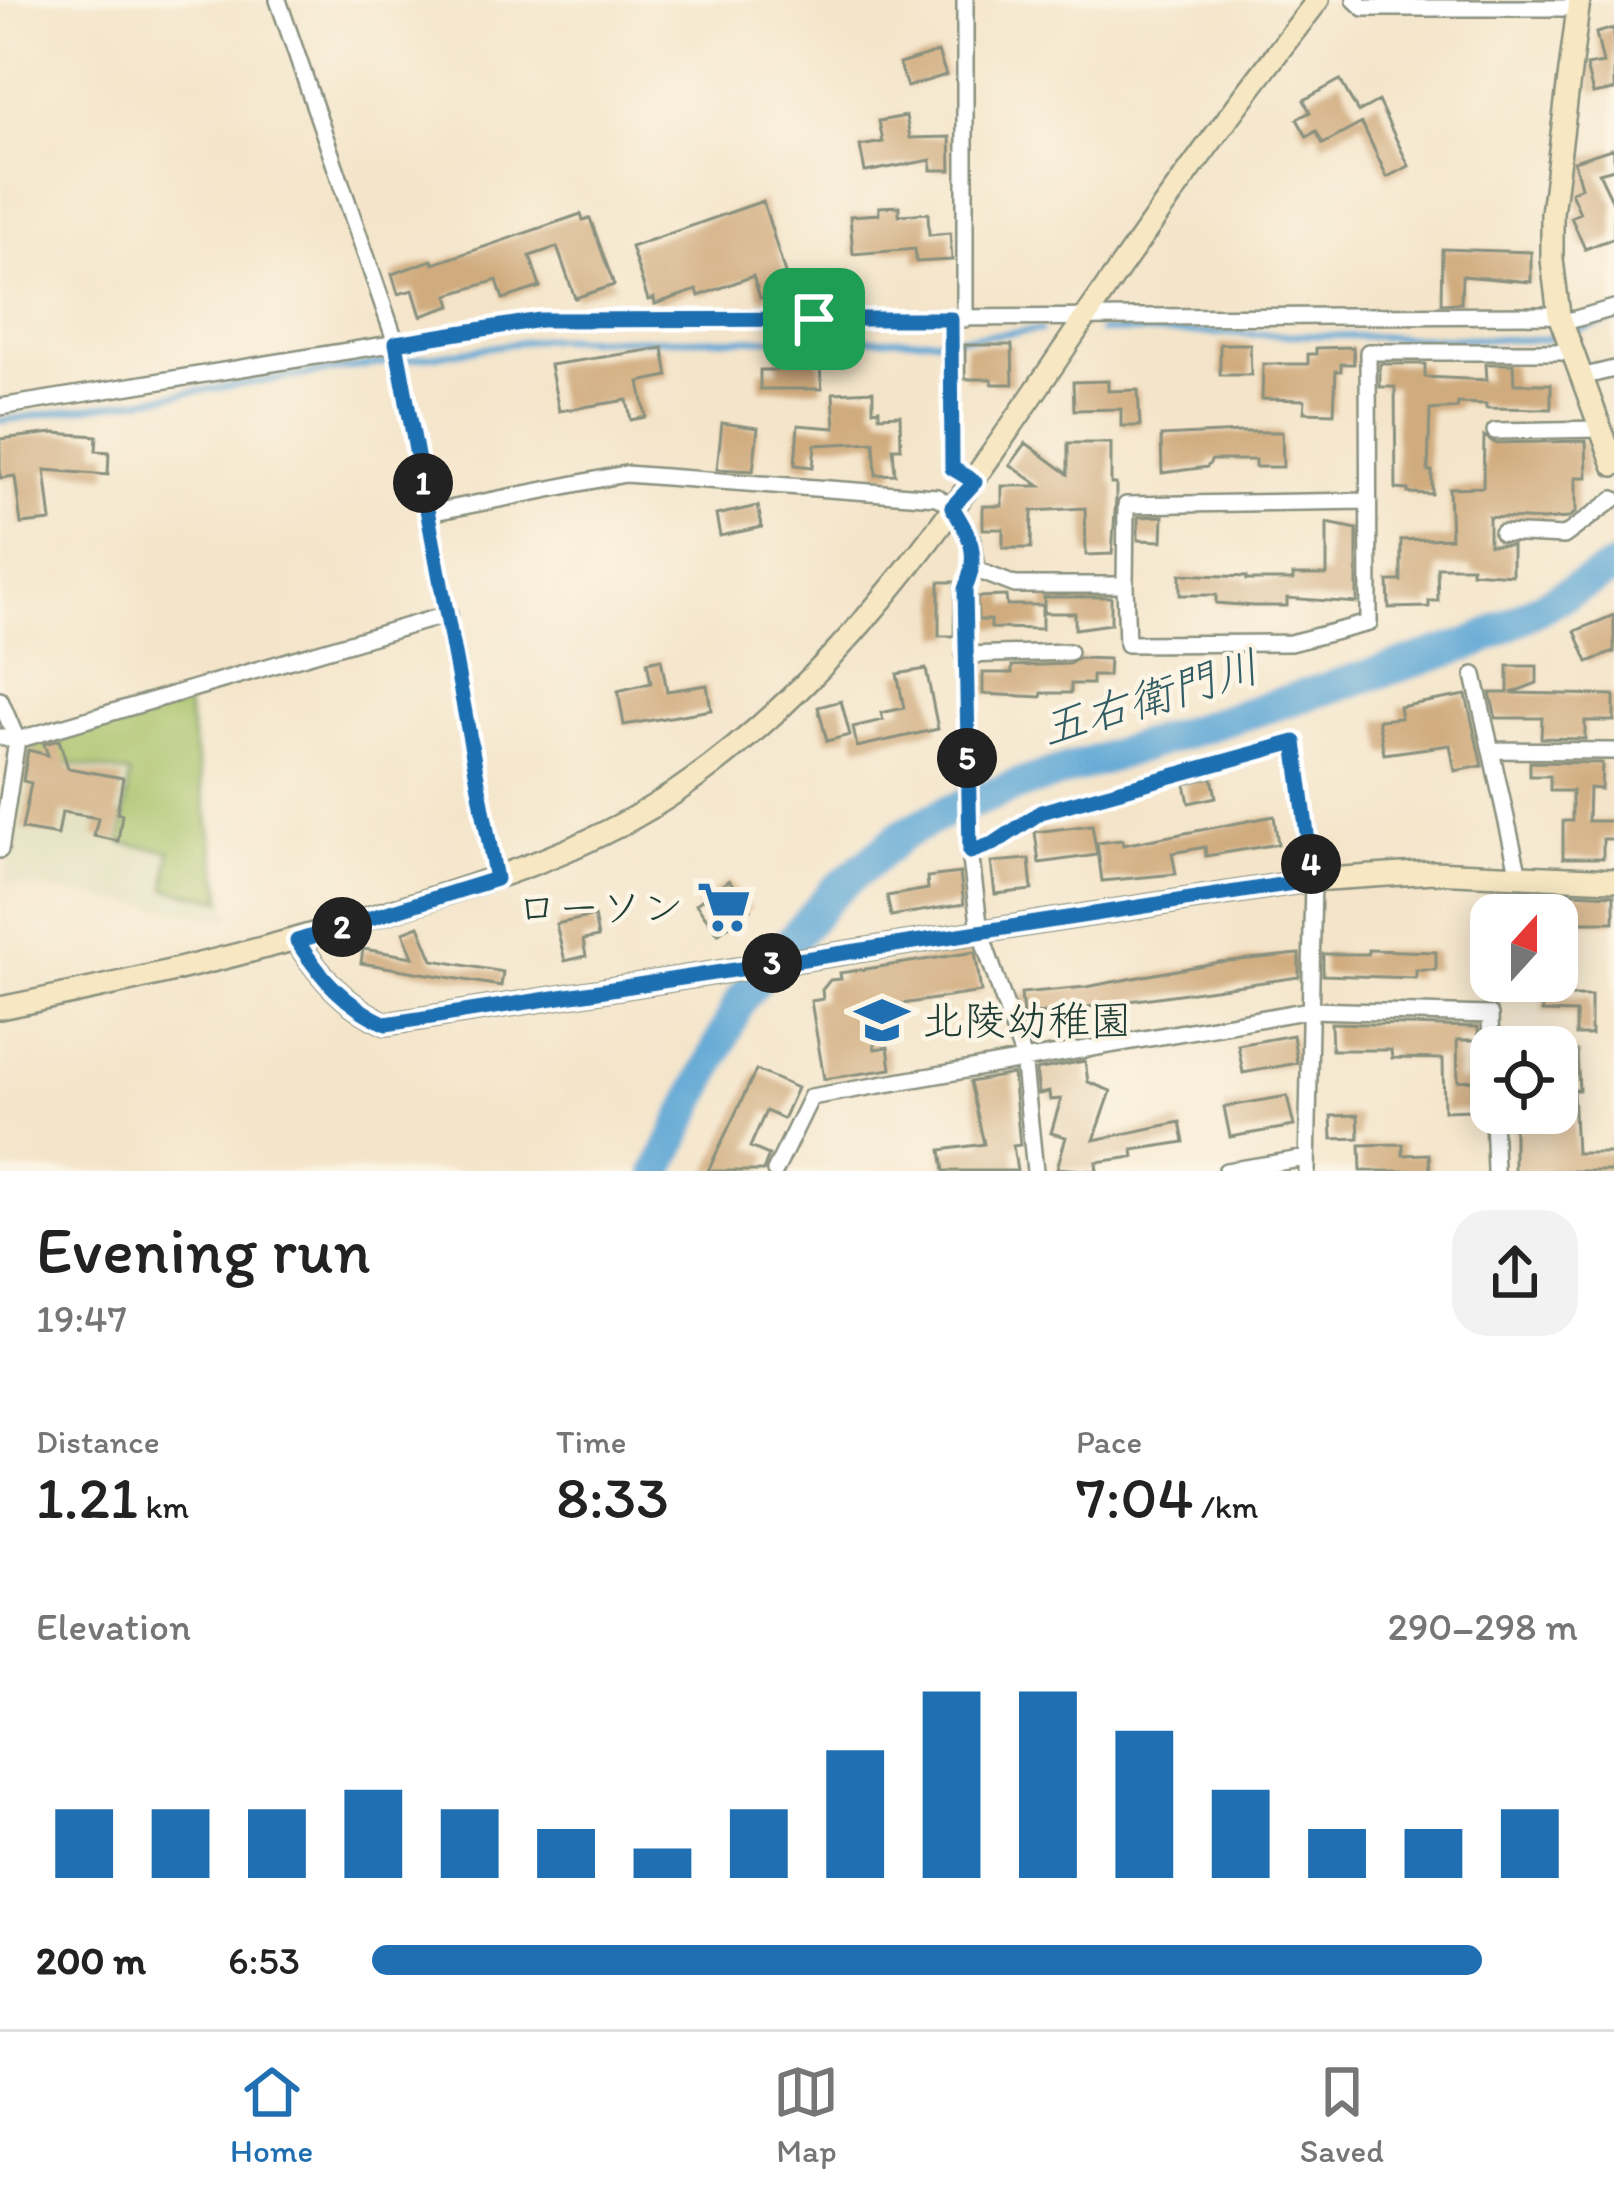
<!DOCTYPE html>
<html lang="en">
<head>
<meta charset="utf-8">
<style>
	:root { --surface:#fff; --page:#f2f2f2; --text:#222; --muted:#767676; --line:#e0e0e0; --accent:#1f6fb2 }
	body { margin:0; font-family:Itim,"Klee One",sans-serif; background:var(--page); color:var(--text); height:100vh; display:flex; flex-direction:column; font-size:45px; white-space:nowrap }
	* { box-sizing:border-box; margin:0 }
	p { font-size:39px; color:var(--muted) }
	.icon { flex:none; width:66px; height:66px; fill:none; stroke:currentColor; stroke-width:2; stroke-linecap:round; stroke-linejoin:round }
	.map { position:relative; height:1171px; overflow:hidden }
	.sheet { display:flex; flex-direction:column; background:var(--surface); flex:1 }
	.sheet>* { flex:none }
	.needle { width:78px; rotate:21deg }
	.buttons { position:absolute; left:1470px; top:894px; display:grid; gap:24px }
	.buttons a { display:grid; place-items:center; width:108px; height:108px; border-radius:24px; background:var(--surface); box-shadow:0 6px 30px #0003; font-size:60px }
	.pin { position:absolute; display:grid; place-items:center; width:102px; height:102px; color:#fff; margin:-51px; border-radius:24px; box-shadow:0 6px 18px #0006 }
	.km { position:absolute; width:60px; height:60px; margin:-30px; border-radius:50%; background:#222; color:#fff; font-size:33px; line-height:60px; text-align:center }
	.round { display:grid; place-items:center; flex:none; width:126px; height:126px; border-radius:36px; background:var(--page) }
	.summary { display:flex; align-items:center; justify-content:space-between; height:204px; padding:0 36px }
	h1 { font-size:66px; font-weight:600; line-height:90px }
	.metrics { display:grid; grid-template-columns:repeat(3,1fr); gap:18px; height:204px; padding:12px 36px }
	.metrics div { display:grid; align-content:center }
	.metrics b { font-size:60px; font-weight:600 }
	.metrics small { font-size:33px; font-weight:400 }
	.metrics p { font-size:33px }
	.chart { height:336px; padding:24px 36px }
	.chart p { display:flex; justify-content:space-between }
	.chart svg { width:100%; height:216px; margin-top:12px; stroke:var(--accent); stroke-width:6 }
	ul { padding:0 36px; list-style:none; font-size:39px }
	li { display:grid; grid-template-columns:192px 144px 1fr; align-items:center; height:90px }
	li i { height:30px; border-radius:15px; background:var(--accent) }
	.tabs { display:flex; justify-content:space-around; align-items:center; height:168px; border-top:3px solid var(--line); background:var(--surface); font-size:33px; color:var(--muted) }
	.tabs a { display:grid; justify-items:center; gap:6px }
	.tabs .selected { color:var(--accent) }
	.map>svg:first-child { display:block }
	.built { fill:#dfddbb }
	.green { fill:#a7c167; stroke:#637f4e; stroke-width:3 }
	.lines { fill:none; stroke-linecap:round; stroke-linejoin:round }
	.stream { stroke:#5ea7d5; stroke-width:6 }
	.river { stroke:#5ea7d5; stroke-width:33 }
	.building { fill:#d0ab7e }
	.street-casing { stroke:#8a917f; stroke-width:20 }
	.secondary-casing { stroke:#8a917f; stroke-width:26 }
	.street { stroke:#fff; stroke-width:15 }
	.secondary { stroke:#f7e8c3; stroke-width:21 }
	.route-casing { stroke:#fff; stroke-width:24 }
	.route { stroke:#1f6fb2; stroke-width:15 }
	.labels { text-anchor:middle; stroke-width:9; stroke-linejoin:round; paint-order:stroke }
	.poi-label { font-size:42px; fill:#1f3d34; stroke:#fcf5e5; text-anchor:end }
	.water-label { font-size:45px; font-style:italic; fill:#325d64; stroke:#fcf5e5 }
</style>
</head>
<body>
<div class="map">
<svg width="1614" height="1171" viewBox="0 0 1614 1171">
	<rect width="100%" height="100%" fill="#fcf5e5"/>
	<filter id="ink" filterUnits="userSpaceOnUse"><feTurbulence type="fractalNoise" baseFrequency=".00833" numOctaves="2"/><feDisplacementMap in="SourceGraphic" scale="24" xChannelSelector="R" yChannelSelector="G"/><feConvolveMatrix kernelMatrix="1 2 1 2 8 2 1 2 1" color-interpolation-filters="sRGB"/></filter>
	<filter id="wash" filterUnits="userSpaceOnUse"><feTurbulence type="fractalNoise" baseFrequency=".004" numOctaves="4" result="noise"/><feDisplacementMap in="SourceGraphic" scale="48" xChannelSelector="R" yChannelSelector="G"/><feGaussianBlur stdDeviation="2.7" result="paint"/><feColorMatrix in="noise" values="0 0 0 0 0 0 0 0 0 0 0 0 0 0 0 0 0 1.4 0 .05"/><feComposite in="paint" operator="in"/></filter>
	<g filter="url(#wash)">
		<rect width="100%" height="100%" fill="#f4e5ca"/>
		<!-- built -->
		<path class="built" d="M188,691L230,920L5,882L12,837L7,825L21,739Z"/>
		<!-- green -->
		<path class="green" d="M185,697L223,900L166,889L170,851L121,843L130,774L38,758L31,739Z"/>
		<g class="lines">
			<!-- stream -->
			<path class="stream" d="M1100,331L1541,340L1614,320
				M0,421L543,339H945L1041,330"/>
			<!-- river -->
			<path class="river" d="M659,1171L741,999L832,893L902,835L944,813L1015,786L1476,642L1614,568"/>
		</g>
		<g id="blocks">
			<!-- building -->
			<path class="building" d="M1614,28V90L1593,94L1586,66L1603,63L1596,33Z
				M938,52L946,75L907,87L899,64Z
				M1340,80L1358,112L1378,101L1409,166L1387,177L1362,123L1323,144L1316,131L1307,137L1297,119L1310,112L1304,100Z
				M906,116L910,138L950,137L951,170H931V160L865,172L860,146L883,142L879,121Z
				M1614,148V169L1599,173L1614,204V238L1585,249L1571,217L1580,213L1571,192L1581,187L1574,161Z
				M763,201L786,277L772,281L775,294L760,298L753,276L699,296L697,290L655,304L654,298L648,300L631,247Z
				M899,206V215L928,213L929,235L950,233L952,260L916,262L915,249L853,254L850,216L879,214V207Z
				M581,214L583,220L590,218L614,285L575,298L557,247L530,256L540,287L503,299L497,280L448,295L451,306L421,316L413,290L398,294L392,274L432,260L434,264Z
				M1442,249L1531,252V282L1462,276L1461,303L1441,304Z
				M778,344L818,348L822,389H760V370H778Z
				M1220,344H1250L1251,375H1220Z
				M965,345H1012L1013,384H992V379H965Z
				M1353,347L1354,364H1341V371H1336L1334,413L1304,412L1305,400L1262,399L1263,364H1308V354H1316V348Z
				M663,348L668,376L639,382L646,417L631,420L627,400L559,411L550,365Z
				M1380,364H1425V377L1487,380L1486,364H1513L1514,384H1551V409L1486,408V404L1458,403L1457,408L1430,410L1428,471H1432V494L1408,493V490L1396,489L1395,387H1380Z
				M1108,381V391L1138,390L1140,426H1121V409L1074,410L1073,382Z
				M873,391V410L879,409V416L900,415L901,448H893L895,474L876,475L874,442L815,445L813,467L795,465L798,425L835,428L833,393Z
				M722,423L758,428L753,471L717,469Z
				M1241,432H1282L1283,467H1255V460H1212L1207,467L1162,473L1161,436Z
				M53,433L97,436L96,451L109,452L108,475L45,470L51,521L21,524L15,476L0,478V439Z
				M1484,436L1495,443L1586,441L1587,477H1576V512L1568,518L1543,520L1489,517V545H1512V575L1472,572V567H1437L1438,601H1429V607L1389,608L1388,581H1401V540L1451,538L1449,488L1483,487Z
				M1026,443L1068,474V443H1111V484H1116V498L1112,554L1086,555L1085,508L1032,511L1031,548H1003V529H983V506H1002V486H1040L1010,465Z
				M758,506L762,527L720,536L716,515Z
				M1163,516L1162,541L1138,540V517Z
				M1327,523L1357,529V603L1287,598V606H1254L1216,603V595H1180V574L1246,577V580H1293V575H1327Z
				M939,582H955L954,636H939Z
				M1006,596L1007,605H1042V629L991,628V620H978L977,597Z
				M1044,597H1111V624L1075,629V613H1044Z
				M1614,615V652L1588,662L1575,631Z
				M1079,658L1109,659L1108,676H1092V684H1071V693H1042L1041,697L983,694V673H1012V666L1069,664Z
				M661,659L667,691L707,685L711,710L624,725L618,691L651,683L647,662Z
				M1508,666H1537V683L1511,693L1614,695V721H1585V739L1541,738L1542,718H1496L1490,693H1508Z
				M926,669L938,729L857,747L853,727L883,720L881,713L904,708L897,674Z
				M1466,695L1482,766L1455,771L1450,745L1384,754L1378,720L1401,718L1399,707Z
				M841,701L850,735L827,741L818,707Z
				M59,740L68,768L123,778L117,813L122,814L118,841L94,836L98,818L62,812L58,835L22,829L31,783L23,781L28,750L48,755L44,744Z
				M1530,762L1602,763L1601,789L1589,788L1588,821H1614V839H1603V858H1563V821H1572V791H1550V776H1530Z
				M1212,777L1216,797L1189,803L1185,784Z
				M1274,816L1278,844L1206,856L1205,847L1172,853L1176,874L1102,881L1097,843L1122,840L1123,845Z
				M1092,825L1097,855L1039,863L1035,832Z
				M1029,859L1032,890L995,894L991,862Z
				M960,873L964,904L891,916L887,896L928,889L927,877Z
				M729,880L751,909L718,934L696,904Z
				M1510,890L1614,895V922H1557V915H1510Z
				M594,916L598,937L583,940L586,956L565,961L556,924Z
				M419,926L433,960L503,972L501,986L361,963L363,949L413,957L403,932Z
				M1368,950L1436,952V970H1416V978L1323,975V954H1368Z
				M975,952L981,992L869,1009L875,1049L888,1047L891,1069L824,1079L811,1001L823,999L822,990L830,980L841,979L840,973Z
				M1299,954V977L1023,1016L1021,993L1086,987L1219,962Z
				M1542,996H1591V1035H1576V1013L1542,1012Z
				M1331,1023L1478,1027L1479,1040H1457L1458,1081L1473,1080V1110L1444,1111L1443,1059L1392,1058L1391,1050H1332Z
				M1293,1035L1297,1063L1243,1073L1238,1045Z
				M1577,1051L1579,1090H1573L1576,1153H1614V1171H1514V1113H1557V1052Z
				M1085,1061L1088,1082L1111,1091L1094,1140L1180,1122L1184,1142L1133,1150L1134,1157L1096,1162L1097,1171L1057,1168L1066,1137L1051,1133L1061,1099L1050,1100L1049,1092L1039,1094L1036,1070Z
				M756,1070L797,1088L783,1119L766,1111L750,1147L769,1155L763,1171H708Z
				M1013,1074L1020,1145L1013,1146L1017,1171H944L941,1150L984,1144L970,1082Z
				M1287,1096L1294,1126L1230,1137L1224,1107Z
				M1358,1115L1359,1138L1332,1139L1331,1116Z
				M1403,1144V1155L1429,1154L1430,1171H1361L1360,1145Z"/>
		</g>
	</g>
	<g filter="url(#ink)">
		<use href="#blocks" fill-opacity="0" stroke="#8a917f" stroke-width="3"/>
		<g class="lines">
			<defs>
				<path id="street" d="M278,0L396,343L496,879
					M965,0V319
					M1355,0L1364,8H1578
					M951,319L952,468L975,482
					M1561,323L1614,308
					M1581,377L1614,369
					M0,407L540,320L1559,315
					M1495,431L1600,429
					M429,513L625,474L937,497L952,507L972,539L976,563L965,589L970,852L980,931L1023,1057L1035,1171
					M1502,533L1564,536L1614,499
					M974,569L1015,585H1125L1127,644L1290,643L1369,623L1368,352H1571
					M1125,585L1126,505L1368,501
					M964,655L1069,652
					M1474,675L1519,876
					M0,700L17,740L0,850
					M0,737L17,740L449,614
					M1491,750L1614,751
					M970,852L995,843L1041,811L1295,742L1313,880L1307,1171
					M1493,1113L1495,1171
					M775,1171L811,1097L1310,1010L1490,1015L1491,1047
					M1226,1171L1307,1158"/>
				<path id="secondary" d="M1579,0L1552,213V260L1559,315L1614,465
					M297,941C321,978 346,1006 386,1024L1313,880L1433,872L1614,880
					M0,1008C137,981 271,949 404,907C498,878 595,847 677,791C851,672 966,492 1083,321C1158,212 1236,105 1318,0"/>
			</defs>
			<!-- street casing -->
			<use href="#street" class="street-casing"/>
			<!-- secondary casing -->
			<use href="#secondary" class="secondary-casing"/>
			<!-- street -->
			<use href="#street" class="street"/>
			<!-- secondary -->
			<use href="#secondary" class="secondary"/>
		</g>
	</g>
	<g class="lines" filter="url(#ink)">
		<defs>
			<path id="route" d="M814,319H951L952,468L975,482L952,507C971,538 980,554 965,589L970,852L995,843L1041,812L1295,742L1313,880L386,1024C346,1006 321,978 297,941L496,879L396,343L540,320Z"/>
		</defs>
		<!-- route casing -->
		<use href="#route" class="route-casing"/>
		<!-- route -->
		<use href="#route" class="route"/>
	</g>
	<!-- icons -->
	<defs>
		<symbol id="supermarket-bare" viewBox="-9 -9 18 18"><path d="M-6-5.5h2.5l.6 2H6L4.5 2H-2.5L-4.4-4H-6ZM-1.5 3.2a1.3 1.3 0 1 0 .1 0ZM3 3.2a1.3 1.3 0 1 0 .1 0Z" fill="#1f6fb2" stroke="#fcf5e5" stroke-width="2.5" paint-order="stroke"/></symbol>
		<symbol id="school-bare" viewBox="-9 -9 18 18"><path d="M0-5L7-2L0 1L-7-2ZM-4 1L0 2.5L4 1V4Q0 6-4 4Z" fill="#1f6fb2" stroke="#fcf5e5" stroke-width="2.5" paint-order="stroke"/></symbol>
	</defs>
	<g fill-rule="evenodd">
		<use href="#supermarket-bare" x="686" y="869" width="76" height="76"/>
		<use href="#school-bare" x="844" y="982" width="76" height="76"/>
	</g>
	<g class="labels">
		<!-- poi labels -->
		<g class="poi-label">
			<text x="684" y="922">ローソン</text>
			<text x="922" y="1035" text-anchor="start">北陵幼稚園</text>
		</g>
		<!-- water labels -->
		<g class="water-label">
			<text transform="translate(1150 697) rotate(-17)" y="16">五右衛門川</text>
		</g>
	</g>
</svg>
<div class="buttons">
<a><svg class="needle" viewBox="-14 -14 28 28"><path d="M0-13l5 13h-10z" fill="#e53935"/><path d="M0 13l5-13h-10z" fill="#767676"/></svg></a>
<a><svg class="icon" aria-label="locate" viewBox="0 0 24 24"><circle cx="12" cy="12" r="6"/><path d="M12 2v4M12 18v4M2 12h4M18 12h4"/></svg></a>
</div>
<div class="pin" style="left:814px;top:319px;background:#1e9e55"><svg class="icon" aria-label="arrive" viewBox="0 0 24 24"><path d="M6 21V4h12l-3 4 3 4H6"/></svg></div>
<b class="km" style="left:423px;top:483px">1</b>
<b class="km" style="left:342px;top:927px">2</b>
<b class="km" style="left:772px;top:963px">3</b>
<b class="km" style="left:1311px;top:864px">4</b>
<b class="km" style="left:967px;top:758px">5</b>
</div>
<section class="sheet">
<div class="summary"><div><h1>Evening run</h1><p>19:47</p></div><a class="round"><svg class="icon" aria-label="share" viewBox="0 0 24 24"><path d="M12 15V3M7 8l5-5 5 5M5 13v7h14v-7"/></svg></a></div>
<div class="metrics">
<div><p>Distance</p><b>1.21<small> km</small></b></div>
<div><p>Time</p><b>8:33</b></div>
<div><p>Pace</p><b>7:04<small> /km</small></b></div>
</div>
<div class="chart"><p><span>Elevation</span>290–298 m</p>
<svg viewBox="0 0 160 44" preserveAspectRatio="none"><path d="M5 44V30M15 44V30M25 44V30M35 44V26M45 44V30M55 44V34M65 44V38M75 44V30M85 44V18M95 44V6M105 44V6M115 44V14M125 44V26M135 44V34M145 44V34M155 44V30"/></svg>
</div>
<ul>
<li><b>200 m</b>6:53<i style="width:92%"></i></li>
</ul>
</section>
<nav class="tabs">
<a class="selected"><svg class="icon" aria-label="home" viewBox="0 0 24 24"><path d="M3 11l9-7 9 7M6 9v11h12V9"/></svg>Home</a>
<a><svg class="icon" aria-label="map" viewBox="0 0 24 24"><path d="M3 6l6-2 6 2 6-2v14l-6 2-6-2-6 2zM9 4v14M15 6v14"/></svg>Map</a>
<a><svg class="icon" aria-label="saved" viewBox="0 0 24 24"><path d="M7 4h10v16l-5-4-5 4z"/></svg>Saved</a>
</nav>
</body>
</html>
